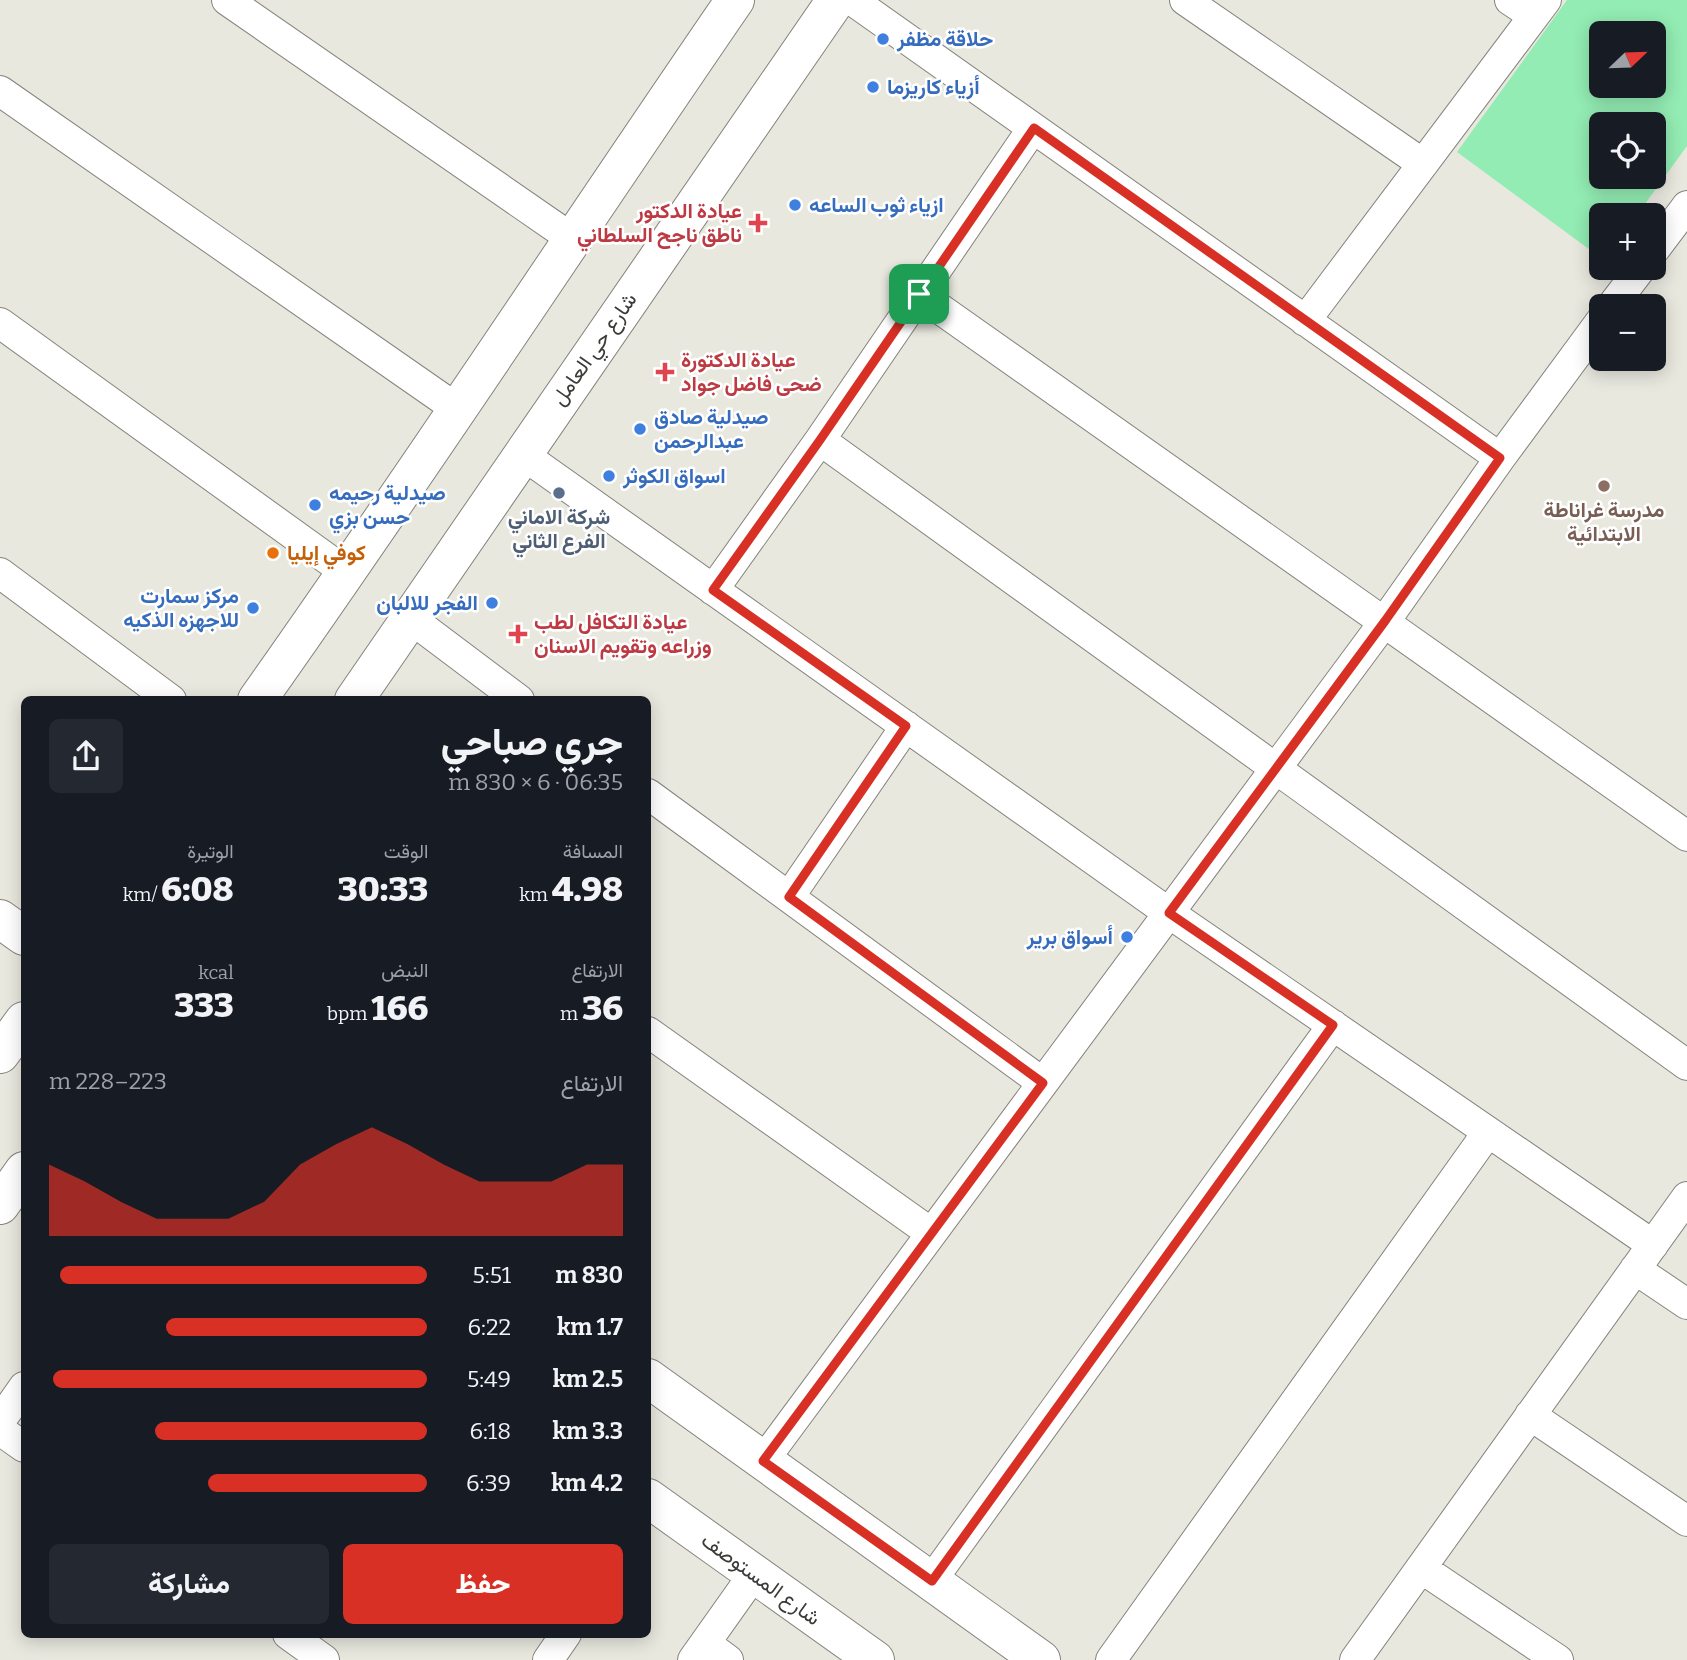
<!DOCTYPE html>
<html lang="ar">
<head>
<meta charset="utf-8">
<style>
	:root { --surface:#171b24; --page:#242831; --text:#f1f3f6; --muted:#9ea1a6; --accent:#d93025 }
	body { margin:0; font-family:Bitter,Vazirmatn,serif; background:var(--page); color:var(--text); direction:rtl; height:100vh; display:flex; flex-direction:column; font-size:26px; white-space:nowrap }
	* { box-sizing:border-box; margin:0 }
	p { font-size:23px; color:var(--muted) }
	.icon { flex:none; width:38px; height:38px; fill:none; stroke:currentColor; stroke-width:2; stroke-linecap:round; stroke-linejoin:round }
	.map { position:relative; flex:1; overflow:hidden; direction:ltr }
	.drawer { position:absolute; left:21px; top:696px; width:630px; height:942px; display:flex; flex-direction:column; background:var(--surface); border-radius:10px; box-shadow:0 4px 18px #0003; direction:rtl }
	.drawer>* { flex:none }
	.needle { width:46px; rotate:67deg }
	.controls { position:absolute; left:1589px; top:21px; display:grid; gap:14px }
	.controls a { display:grid; place-items:center; width:77px; height:77px; border-radius:10px; background:var(--surface); box-shadow:0 4px 18px #0003; font-size:35px }
	.pin { position:absolute; display:grid; place-items:center; width:60px; height:60px; color:#fff; margin:-30px; border-radius:14px; box-shadow:0 4px 10px #0006 }
	.round { display:grid; place-items:center; flex:none; width:74px; height:74px; border-radius:10px; background:var(--page) }
	.headline { display:flex; align-items:center; justify-content:space-between; height:119px; padding:0 28px }
	h1 { font-size:38px; font-weight:800; line-height:52px }
	.stats { display:grid; grid-template-columns:repeat(3,1fr); gap:10px; height:119px; padding:7px 28px }
	.stats div { display:grid; align-content:center }
	.stats b { font-size:35px; font-weight:800 }
	.stats small { font-size:19px; font-weight:400 }
	.stats p { font-size:19px }
	.chart { height:196px; padding:14px 28px }
	.chart p { display:flex; justify-content:space-between }
	.chart svg { width:100%; height:126px; margin-top:7px; fill:var(--accent); opacity:.7 }
	.primary-button { display:flex; gap:14px; margin-top:auto; padding:14px 28px }
	.primary-button a { flex:1; height:80px; border-radius:10px; background:var(--accent); color:#fff; font-size:28px; font-weight:800; line-height:80px; text-align:center }
	.primary-button a+a { background:var(--page); color:var(--text) }
	ul { padding:0 28px; list-style:none; font-size:23px }
	li { display:grid; grid-template-columns:112px 84px 1fr; align-items:center; height:52px }
	li i { height:18px; border-radius:9px; background:var(--accent) }
	.map>svg:first-child { display:block }
	.green { fill:#93ecb3; fill-rule:evenodd }
	.lines { fill:none; stroke-linecap:round; stroke-linejoin:round }
	.street-casing { stroke:#84837c; stroke-width:32 }
	.secondary-casing { stroke:#84837c; stroke-width:40 }
	.street { stroke:#fff; stroke-width:30 }
	.secondary { stroke:#fff; stroke-width:38 }
	.route-casing { stroke:#fff; stroke-width:14 }
	.route { stroke:#d93025; stroke-width:9 }
	.shop-dot { fill:#3f7fe0; stroke:#fff; stroke-width:2.5 }
	.health-dot { fill:#e0444e; stroke:#fff; stroke-width:2.5 }
	.education-dot { fill:#8d6e63; stroke:#fff; stroke-width:2.5 }
	.service-dot { fill:#5c6f8a; stroke:#fff; stroke-width:2.5 }
	.food-dot { fill:#e8710a; stroke:#fff; stroke-width:2.5 }
	.labels { text-anchor:middle; stroke-width:5; stroke-linejoin:round; paint-order:stroke }
	.shop-label { font-size:21px; font-weight:bold; fill:#366cbe; stroke:#fff; text-anchor:start }
	.health-label { font-size:21px; font-weight:bold; fill:#be3a42; stroke:#fff; text-anchor:start }
	.street-label { font-size:21px; fill:#3c3b38; stroke:#fff }
	.education-label { font-size:21px; font-weight:bold; fill:#785e54; stroke:#fff }
	.service-label { font-size:21px; font-weight:bold; fill:#4e5e75; stroke:#fff }
	.food-label { font-size:21px; font-weight:bold; fill:#c56008; stroke:#fff; text-anchor:start }
</style>
</head>
<body>
<div class="map">
<svg width="1687" height="1660" viewBox="0 0 1687 1660">
	<rect width="100%" height="100%" fill="#e9e8df"/>
	<!-- green -->
	<path class="green" d="M1567,0H1687V146L1637,215H1601V258L1457,152ZM1601,33H1654V86H1601ZM1601,124H1654V177H1601Z"/>
	<g class="lines">
		<defs>
			<path id="street" d="M227,0L571,238
				M852,0L1500,458
				M1185,0L1423,164
				M1510,0L1534,16
				M0,91L457,409
				M1654,250L1687,206
				M919,294L1687,836
				M1612,306L1641,268
				M1305,321L1546,0
				M0,323L347,573
				M820,440L1687,1065
				M522,454L1169,913L1653,1245
				M0,573L171,700
				M713,590L820,440L1033,128
				M410,618L519,700
				M648,794L1043,1083
				M789,897L906,726
				M648,1032L931,1233
				M1635,1269L1687,1304
				M1530,1415L1687,1521
				M0,1421L24,1387
				M0,1430L24,1447
				M763,1461L1385,621L1500,458L1601,321
				M1421,1568L1558,1660
				M931,1581L1333,1025
				M288,1634L324,1660
				M705,1643L728,1660
				M548,1660L566,1634
				M693,1660L754,1574
				M1111,1660L1488,1132
				M1355,1660L1687,1197"/>
			<path id="secondary" d="M257,700C420,470 575,233 735,0
				M354,700L836,0
				M0,919L24,936
				M0,1054L24,1021
				M0,1205L24,1171
				M648,1378L1041,1660
				M648,1498L875,1660"/>
		</defs>
		<!-- street casing -->
		<use href="#street" class="street-casing"/>
		<!-- secondary casing -->
		<use href="#secondary" class="secondary-casing"/>
		<!-- street -->
		<use href="#street" class="street"/>
		<!-- secondary -->
		<use href="#secondary" class="secondary"/>
	</g>
	<g class="lines">
		<defs>
			<path id="route" d="M1034,128L1500,458L1385,621L1169,913L1333,1025L932,1581L763,1461L1043,1083L789,897L906,726L713,590L820,440Z"/>
		</defs>
		<!-- route casing -->
		<use href="#route" class="route-casing"/>
		<!-- route -->
		<use href="#route" class="route"/>
	</g>
	<!-- markers -->
	<g class="shop-dot">
		<circle cx="883" cy="39" r="7"/>
		<circle cx="873" cy="87" r="7"/>
		<circle cx="795" cy="205" r="7"/>
		<circle cx="640" cy="429" r="7"/>
		<circle cx="609" cy="476" r="7"/>
		<circle cx="315" cy="505" r="7"/>
		<circle cx="492" cy="603" r="7"/>
		<circle cx="253" cy="608" r="7"/>
		<circle cx="1127" cy="937" r="7"/>
	</g>
	<g class="health-dot">
		<path d="M754.5 212.5h7v7h7v7h-7v7h-7v-7h-7v-7h7z"/>
		<path d="M661.5 361.5h7v7h7v7h-7v7h-7v-7h-7v-7h7z"/>
		<path d="M514.5 623.5h7v7h7v7h-7v7h-7v-7h-7v-7h7z"/>
	</g>
	<circle class="education-dot" cx="1604" cy="486" r="7"/>
	<circle class="service-dot" cx="559" cy="493" r="7"/>
	<circle class="food-dot" cx="273" cy="553" r="7"/>
	<g class="labels">
		<!-- shop labels -->
		<g class="shop-label">
			<text x="897" y="46">حلاقة مظفر</text>
			<text x="887" y="94">أزياء كاريزما</text>
			<text x="809" y="212">ازياء ثوب الساعه</text>
			<text x="654" y="424">صيدلية صادق<tspan x="654" dy="24">عبدالرحمن</tspan></text>
			<text x="623" y="483">اسواق الكوثر</text>
			<text x="329" y="500">صيدلية رحيمه<tspan x="329" dy="24">حسن بزي</tspan></text>
			<text x="239" y="603" text-anchor="end">مركز سمارت<tspan x="239" dy="24">للاجهزه الذكيه</tspan></text>
			<text x="478" y="610" text-anchor="end">الفجر للالبان</text>
			<text x="1113" y="944" text-anchor="end">أسواق برير</text>
		</g>
		<!-- health labels -->
		<g class="health-label">
			<text x="742" y="218" text-anchor="end">عيادة الدكتور<tspan x="742" dy="24">ناطق ناجح السلطاني</tspan></text>
			<text x="681" y="367">عيادة الدكتورة<tspan x="681" dy="24">ضحى فاضل جواد</tspan></text>
			<text x="534" y="629">عيادة التكافل لطب<tspan x="534" dy="24">وزراعه وتقويم الاسنان</tspan></text>
		</g>
		<!-- street labels -->
		<g class="street-label">
			<text transform="translate(594 349) rotate(-55)" y="7">شارع حي العامل</text>
			<text transform="translate(761 1579) rotate(36)" y="7">شارع المستوصف</text>
		</g>
		<!-- education labels -->
		<g class="education-label">
			<text x="1604" y="517">مدرسة غراناطة<tspan x="1604" dy="24">الابتدائية</tspan></text>
		</g>
		<!-- service labels -->
		<g class="service-label">
			<text x="559" y="524">شركة الاماني<tspan x="559" dy="24">الفرع الثاني</tspan></text>
		</g>
		<!-- food labels -->
		<g class="food-label">
			<text x="287" y="560">كوفي إيليا</text>
		</g>
	</g>
</svg>
<div class="controls">
<a><svg class="needle" viewBox="-14 -14 28 28"><path d="M0-13l5 13h-10z" fill="#e53935"/><path d="M0 13l5-13h-10z" fill="#9ea1a6"/></svg></a>
<a><svg class="icon" aria-label="locate" viewBox="0 0 24 24"><circle cx="12" cy="12" r="6"/><path d="M12 2v4M12 18v4M2 12h4M18 12h4"/></svg></a>
<a>+</a>
<a>−</a>
</div>
<div class="pin" style="left:919px;top:294px;background:#1e9e55"><svg class="icon" aria-label="arrive" viewBox="0 0 24 24"><path d="M6 21V4h12l-3 4 3 4H6"/></svg></div>
<section class="drawer">
<div class="headline"><div><h1>جري صباحي</h1><p>06:35 · 6 × 830 m</p></div><a class="round"><svg class="icon" aria-label="share" viewBox="0 0 24 24"><path d="M12 15V3M7 8l5-5 5 5M5 13v7h14v-7"/></svg></a></div>
<div class="stats">
<div><p>المسافة</p><b>4.98<small> km</small></b></div>
<div><p>الوقت</p><b>30:33</b></div>
<div><p>الوتيرة</p><b>6:08<small> /km</small></b></div>
</div>
<div class="stats">
<div><p>الارتفاع</p><b>36<small> m</small></b></div>
<div><p>النبض</p><b>166<small> bpm</small></b></div>
<div><p>kcal</p><b>333</b></div>
</div>
<div class="chart"><p><span>الارتفاع</span>223–228 m</p>
<svg viewBox="0 0 160 44" preserveAspectRatio="none"><path d="M0 44V19L10 25L20 32L30 38L40 38L50 38L60 32L70 19L80 12L90 6L100 12L110 19L120 25L130 25L140 25L150 19L160 19V44z"/></svg>
</div>
<ul>
<li><b>830 m</b>5:51<i style="width:97%"></i></li>
<li><b>1.7 km</b>6:22<i style="width:69%"></i></li>
<li><b>2.5 km</b>5:49<i style="width:99%"></i></li>
<li><b>3.3 km</b>6:18<i style="width:72%"></i></li>
<li><b>4.2 km</b>6:39<i style="width:58%"></i></li>
</ul>
<div class="primary-button"><a>حفظ</a><a>مشاركة</a></div>
</section>
</div>
</body>
</html>
